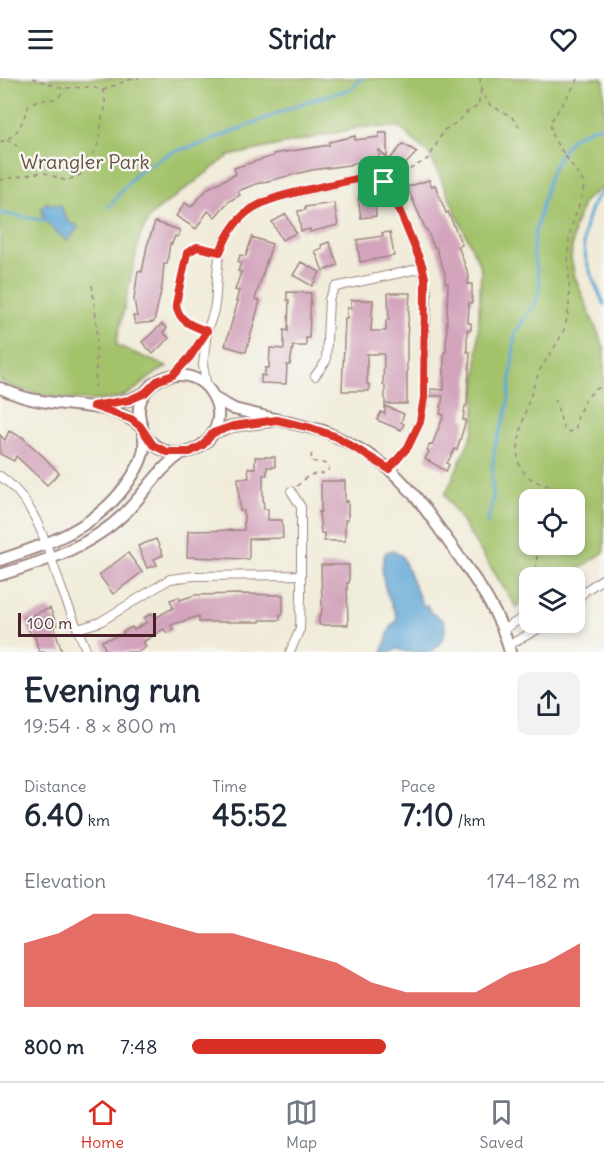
<!DOCTYPE html>
<html lang="en">
<head>
<meta charset="utf-8">
<style>
	:root { --surface:#fff; --page:#f2f2f3; --text:#1f2937; --muted:#747a83; --line:#e0e1e3; --accent:#d93025 }
	body { margin:0; font-family:Delius,sans-serif; background:var(--page); color:var(--text); height:100vh; display:flex; flex-direction:column; font-size:22px; white-space:nowrap }
	* { box-sizing:border-box; margin:0 }
	p { font-size:20px; color:var(--muted) }
	.icon { flex:none; width:33px; height:33px; fill:none; stroke:currentColor; stroke-width:2; stroke-linecap:round; stroke-linejoin:round }
	.map { position:relative; height:574px; overflow:hidden }
	.drawer { display:flex; flex-direction:column; background:var(--surface); flex:1 }
	.drawer>* { flex:none }
	.fabs { position:absolute; left:519px; top:411px; display:grid; gap:12px }
	.fabs a { display:grid; place-items:center; width:66px; height:66px; border-radius:12px; background:var(--surface); box-shadow:0 3px 9px #0003; font-size:30px }
	.scale { position:absolute; left:18px; bottom:15px; width:138px; box-sizing:border-box; padding-left:6px; border:3px solid #4a1f2b; border-top:0; font-size:16px; line-height:21px; white-space:nowrap; color:#4a1f2b; -webkit-text-stroke:4px #f6f6f2; paint-order:stroke }
	.pin { position:absolute; display:grid; place-items:center; width:51px; height:51px; color:#fff; margin:-26px; border-radius:12px; box-shadow:0 3px 9px #0006 }
	.round { display:grid; place-items:center; flex:none; width:63px; height:63px; border-radius:12px; background:var(--page) }
	.overview { display:flex; align-items:center; justify-content:space-between; height:102px; padding:0 24px }
	h1 { font-size:33px; font-weight:700; line-height:45px }
	.stats { display:grid; grid-template-columns:repeat(3,1fr); gap:9px; height:102px; padding:6px 24px }
	.stats div { display:grid; align-content:center }
	.stats b { font-size:30px; font-weight:700 }
	.stats small { font-size:16px; font-weight:400 }
	.stats p { font-size:16px }
	.chart { height:168px; padding:12px 24px }
	.chart p { display:flex; justify-content:space-between }
	.chart svg { width:100%; height:108px; margin-top:6px; fill:var(--accent); opacity:.7 }
	ul { padding:0 24px; list-style:none; font-size:20px }
	li { display:grid; grid-template-columns:96px 72px 1fr; align-items:center; height:45px }
	li i { height:15px; border-radius:8px; background:var(--accent) }
	header { display:flex; justify-content:space-between; align-items:center; height:78px; padding:0 24px; background:var(--surface); font-size:27px; font-weight:700 }
	.dock { display:flex; justify-content:space-around; align-items:center; height:84px; border-top:2px solid var(--line); background:var(--surface); font-size:16px; color:var(--muted) }
	.dock a { display:grid; justify-items:center; gap:3px }
	.dock .current { color:var(--accent) }
	.map>svg:first-child { display:block }
	.green { fill:#a3c26a; stroke:#76704a; stroke-width:1.5; fill-rule:evenodd }
	.water { fill:#60a7d6; stroke:#556380; stroke-width:1.5 }
	.lines { fill:none; stroke-linecap:round; stroke-linejoin:round }
	.stream { stroke:#60a7d6; stroke-width:3 }
	.building { fill:#d3a4bc }
	.lane-casing { stroke:#9e8682; stroke-width:7 }
	.street-casing { stroke:#9e8682; stroke-width:10 }
	.secondary-casing { stroke:#9e8682; stroke-width:14 }
	.path { stroke:#9e8682; stroke-width:1.5; stroke-dasharray:4.5 4.5; stroke-linecap:butt }
	.lane { stroke:#fff; stroke-width:4 }
	.street { stroke:#fff; stroke-width:8 }
	.secondary { stroke:#fff; stroke-width:10 }
	.route-casing { stroke:#fff; stroke-width:12 }
	.route { stroke:#d93025; stroke-width:8 }
	.labels { text-anchor:middle; stroke-width:5; stroke-linejoin:round; paint-order:stroke }
	.park-label { font-size:20px; fill:#65503e; stroke:#f6f6f2 }
</style>
</head>
<body>
<header><svg class="icon" aria-label="menu" viewBox="0 0 24 24"><path d="M4 6h16M4 12h16M4 18h16"/></svg>Stridr<svg class="icon" aria-label="heart" viewBox="0 0 24 24"><path d="M12 20l-8-8c-3-5 5-10 8-4 3-6 11-1 8 4z"/></svg></header>
<div class="map">
<svg width="604" height="574" viewBox="0 0 604 574">
	<rect width="100%" height="100%" fill="#f6f6f2"/>
	<filter id="ink" filterUnits="userSpaceOnUse"><feTurbulence type="fractalNoise" baseFrequency=".0167" numOctaves="2"/><feDisplacementMap in="SourceGraphic" scale="12" xChannelSelector="R" yChannelSelector="G"/><feConvolveMatrix kernelMatrix="1 2 1 2 8 2 1 2 1" color-interpolation-filters="sRGB"/></filter>
	<filter id="wash" filterUnits="userSpaceOnUse"><feTurbulence type="fractalNoise" baseFrequency=".008" numOctaves="4" result="noise"/><feDisplacementMap in="SourceGraphic" scale="24" xChannelSelector="R" yChannelSelector="G"/><feGaussianBlur stdDeviation="1.35" result="paint"/><feColorMatrix in="noise" values="0 0 0 0 0 0 0 0 0 0 0 0 0 0 0 0 0 1.4 0 .05"/><feComposite in="paint" operator="in"/></filter>
	<g filter="url(#wash)">
		<rect width="100%" height="100%" fill="#f1ecd9"/>
		<!-- green -->
		<path class="green" d="M0,0H602L604,2V108L584,123L574,150L571,180L575,199L604,270V474L572,496L564,499L530,500L529,516L516,529L445,417L474,352L481,190L430,77L399,49H362L229,78L151,137L140,158L116,267L167,289C149,297 138,312 124,318C95,329 27,317 0,303ZM530,422H574V466H530Z"/>
		<!-- water -->
		<path class="water" d="M48,124L51,127H60C65,135 64,145 77,147L78,150L68,162H66C56,154 42,143 41,130Z
			M393,473L402,478L423,528L427,527L430,534C434,537 440,539 443,543C450,553 439,568 431,574H408L396,571L392,574H382L391,548L397,542C397,536 394,533 392,528C384,511 378,491 386,474Z"/>
		<g class="lines">
			<!-- stream -->
			<path class="stream" d="M604,112C596,119 592,126 589,136C576,171 590,194 604,226
				M109,129L136,95L172,74L202,66L308,23L351,11L363,0
				M0,135L47,143
				M487,446L493,421L492,395L495,367L506,337L509,320L515,255L537,222L540,205L533,175L535,155L550,97L560,76L572,60L592,50L604,48"/>
		</g>
		<g id="blocks">
			<!-- building -->
			<path class="building" d="M379,55H387V80L379,72V82L360,81V83L349,87L312,92L256,106L238,113L240,117L228,124L215,139L208,133L196,151L176,138L185,125L191,129L208,110L236,96L234,90L273,78V76L329,67V64L355,58V62L379,59Z
				M403,66L417,74L400,92L389,82Z
				M429,102L431,108L435,107L446,135L448,134L462,167L458,168L469,198L468,206H472V225H469L468,245H471V252H467V274H470L467,328H465L463,342H466L457,372L455,371L447,385L449,387L446,393L425,381L429,374L427,372L430,366L432,367L444,337L440,336L443,318H430V311L444,312V274H446L448,205H445V196L436,169H434L427,152H426L407,109Z
				M374,115L376,138L361,140L358,120L366,119V116Z
				M334,125L338,147L310,154V151L301,153L298,133L305,132V129Z
				M286,136L296,155L282,162L272,144Z
				M155,144L180,152L178,159L175,158L172,166L170,165L167,186H164L162,209L154,244L135,246L133,238H137L134,221L138,193L142,194L147,168Z
				M390,154L394,178L360,184L357,162L383,158L382,155Z
				M252,159L272,166L255,221L260,223L246,274L225,268L238,223H236L239,213L235,212L241,194L238,193L241,185L238,184L240,177L246,178Z
				M329,164L338,187L323,193L315,173L322,170L321,167Z
				M301,184L320,194L312,208L293,197Z
				M287,214L311,215L309,260H306V268H293L290,287H287L286,306L261,305V297L265,298V290H269L270,270L284,271V252L288,253L289,222H287Z
				M388,215H410L407,260V326H385V307H383L384,276H367V306H369V313H342L345,240H347V230H351V222H373L371,253H386V242H389Z
				M162,246L167,251L163,254L169,260L153,276L142,264Z
				M385,328L404,336L401,344L404,346L401,352L377,342L381,334L385,336Z
				M9,353L24,360V361L44,379L59,395L47,407L16,378L14,383L0,376V357L5,362Z
				M255,379H275V389H267V397H263V421L264,431H268V442H282L283,460L249,461V481L187,479L188,453L244,452V433H240L238,400H249L248,390H255Z
				M321,403H345V424L348,423V442H345V463H324V455H321L319,434H321Z
				M156,461L163,477L154,481L157,487L147,490L138,468Z
				M128,475L142,494L113,516L99,497Z
				M321,487H349V505H347L348,547H319V537H321L322,529Z
				M241,516L283,517V536H280V542H260V544H199V538L171,547L173,552L167,555L164,551L143,564L146,569L138,574H106L102,563L124,556L123,554L132,549L134,552L147,544L144,540L152,535L155,540L173,530L170,522L179,519L180,522L195,517Z
				M50,530L57,547L54,548L62,574H39L34,556L31,557L24,540Z"/>
		</g>
	</g>
	<g filter="url(#ink)">
		<use href="#blocks" fill-opacity="0" stroke="#9e8682" stroke-width="1.5"/>
		<g class="lines">
			<defs>
				<path id="lane" d="M207,253C192,247 178,243 175,226L187,175L197,169L220,174"/>
				<path id="street" d="M207,253C210,244 214,235 215,226C217,209 216,192 220,175C226,149 249,129 273,120L361,100C375,100 383,101 391,112L422,187L427,214L424,320L420,344L408,369L389,391
					M173,297L190,279L207,253L203,287L207,309
					M315,298L326,283L329,221L335,209L423,190
					M0,398C36,423 47,469 61,509C69,531 78,552 87,574
					M574,525L585,513L604,500
					M78,551L100,544L170,501L194,498L301,497
					M503,552L530,535
					M509,567L551,544
					M290,574L300,551L301,518V429L291,413"/>
				<path id="secondary" d="M0,310C13,316 27,321 41,323C74,329 114,325 140,348
					M214,320L234,331L324,353C346,363 372,376 390,392C414,413 430,438 448,463C472,497 500,533 510,574
					M96,328L129,322L145,315
					M213,355L233,348L271,343
					M0,482C48,466 93,451 124,410C133,398 143,383 144,369C147,347 129,335 147,312C163,292 195,292 210,313C241,357 176,402 143,355
					M0,497C45,483 90,469 124,436C145,416 158,391 182,375"/>
			</defs>
			<!-- lane casing -->
			<use href="#lane" class="lane-casing"/>
			<!-- street casing -->
			<use href="#street" class="street-casing"/>
			<!-- secondary casing -->
			<use href="#secondary" class="secondary-casing"/>
			<!-- path -->
			<path class="path" d="M480,0L481,12L490,27L511,38L521,51
				M103,12L128,2L139,0
				M7,62L17,68
				M0,64C20,58 22,43 29,27C38,19 47,23 58,20L65,11
				M0,102L43,94L66,103L82,96L98,66L102,40L106,28L103,13L93,9L60,10L33,0
				M397,104L407,93L429,80L444,52L457,44L467,34L478,28L481,12
				M92,207L97,248L95,315
				M555,321L564,352L569,354L576,350C577,334 587,312 604,308
				M297,408L309,397L326,395L329,391L327,386L311,383L312,371
				M574,453C580,447 580,440 579,432C573,403 531,414 520,388C516,379 518,366 520,357C522,342 534,305 540,292C548,277 560,264 565,248C574,221 566,190 569,162C571,142 583,125 584,105L553,60L550,45L579,0
				M538,500C534,484 535,473 551,466"/>
			<!-- lane -->
			<use href="#lane" class="lane"/>
			<!-- street -->
			<use href="#street" class="street"/>
			<!-- secondary -->
			<use href="#secondary" class="secondary"/>
		</g>
	</g>
	<g class="lines" filter="url(#ink)">
		<defs>
			<path id="route" d="M361,100C374,100 382,101 391,112L422,187L425,200L424,320L420,344L408,369L389,391L337,359L311,350L277,342L233,348L213,355L203,367L190,374H167L153,367L140,348L131,341L93,328L129,322L145,315L157,303L173,297L190,279L207,253C192,248 178,243 176,226L187,175L197,169L220,174C237,129 263,122 306,112C324,108 343,104 361,100Z"/>
		</defs>
		<!-- route casing -->
		<use href="#route" class="route-casing"/>
		<!-- route -->
		<use href="#route" class="route"/>
	</g>
	<g class="labels">
		<!-- park labels -->
		<g class="park-label">
			<text x="85" y="91">Wrangler Park</text>
		</g>
	</g>
</svg>
<div class="fabs">
<a><svg class="icon" aria-label="locate" viewBox="0 0 24 24"><circle cx="12" cy="12" r="6"/><path d="M12 2v4M12 18v4M2 12h4M18 12h4"/></svg></a>
<a><svg class="icon" aria-label="layers" viewBox="0 0 24 24"><path d="M12 4l9 5-9 5-9-5zM3 14l9 5 9-5"/></svg></a>
</div>
<div class="scale">100 m</div>
<div class="pin" style="left:384px;top:104px;background:#1e9e55"><svg class="icon" aria-label="arrive" viewBox="0 0 24 24"><path d="M6 21V4h12l-3 4 3 4H6"/></svg></div>
</div>
<section class="drawer">
<div class="overview"><div><h1>Evening run</h1><p>19:54 · 8 × 800 m</p></div><a class="round"><svg class="icon" aria-label="share" viewBox="0 0 24 24"><path d="M12 15V3M7 8l5-5 5 5M5 13v7h14v-7"/></svg></a></div>
<div class="stats">
<div><p>Distance</p><b>6.40<small> km</small></b></div>
<div><p>Time</p><b>45:52</b></div>
<div><p>Pace</p><b>7:10<small> /km</small></b></div>
</div>
<div class="chart"><p><span>Elevation</span>174–182 m</p>
<svg viewBox="0 0 160 44" preserveAspectRatio="none"><path d="M0 44V18L10 14L20 6L30 6L40 10L50 14L60 14L70 18L80 22L90 26L100 34L110 38L120 38L130 38L140 30L150 26L160 18V44z"/></svg>
</div>
<ul>
<li><b>800 m</b>7:48<i style="width:50%"></i></li>
</ul>
</section>
<nav class="dock">
<a class="current"><svg class="icon" aria-label="home" viewBox="0 0 24 24"><path d="M3 11l9-7 9 7M6 9v11h12V9"/></svg>Home</a>
<a><svg class="icon" aria-label="map" viewBox="0 0 24 24"><path d="M3 6l6-2 6 2 6-2v14l-6 2-6-2-6 2zM9 4v14M15 6v14"/></svg>Map</a>
<a><svg class="icon" aria-label="saved" viewBox="0 0 24 24"><path d="M7 4h10v16l-5-4-5 4z"/></svg>Saved</a>
</nav>
</body>
</html>
